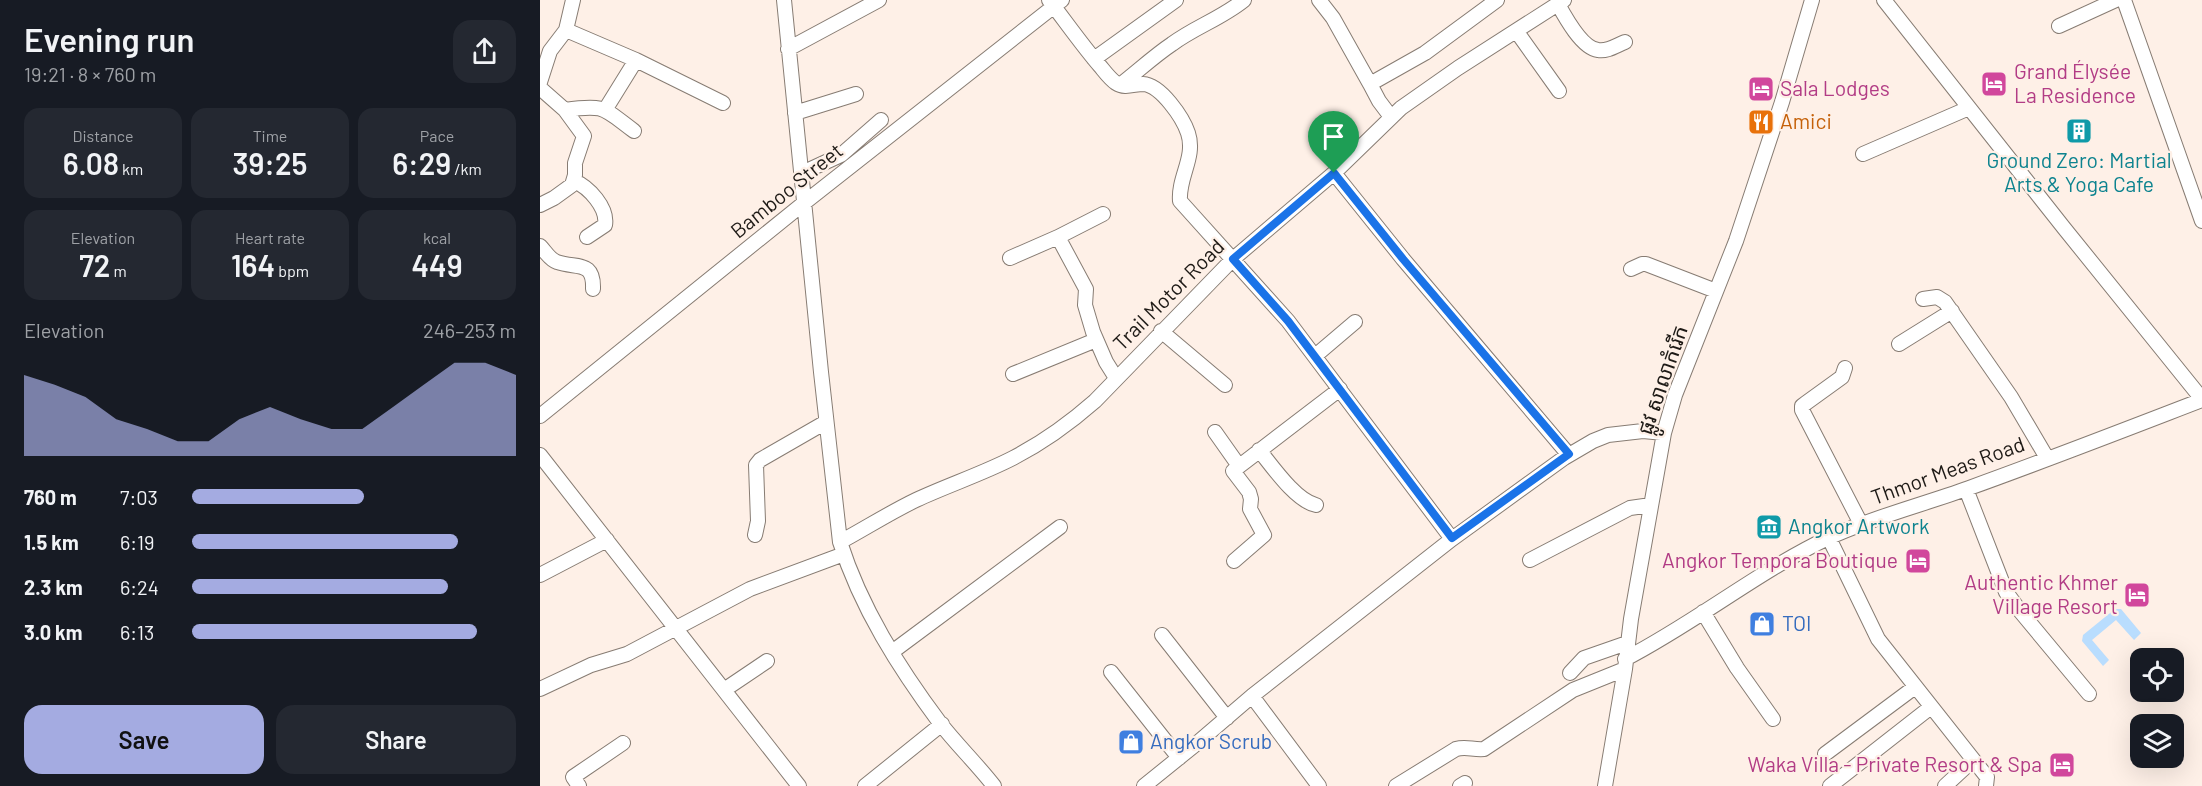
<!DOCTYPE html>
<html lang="en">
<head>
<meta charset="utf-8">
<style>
	:root { --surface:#171b24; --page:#242831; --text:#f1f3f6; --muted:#9ea1a6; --accent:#a4abe1 }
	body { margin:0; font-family:Barlow,"Noto Sans Khmer",sans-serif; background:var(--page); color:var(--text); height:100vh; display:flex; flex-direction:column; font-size:22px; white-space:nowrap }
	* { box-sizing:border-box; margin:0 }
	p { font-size:20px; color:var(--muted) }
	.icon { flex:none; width:33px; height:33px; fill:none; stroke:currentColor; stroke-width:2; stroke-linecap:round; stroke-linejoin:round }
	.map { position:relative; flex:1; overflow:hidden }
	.details { display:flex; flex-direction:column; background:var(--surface); width:540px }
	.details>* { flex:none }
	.fabs { position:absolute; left:1590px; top:648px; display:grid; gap:12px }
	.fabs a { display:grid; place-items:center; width:54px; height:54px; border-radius:12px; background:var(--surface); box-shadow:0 6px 24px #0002; font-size:30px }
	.pin { position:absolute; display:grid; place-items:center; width:51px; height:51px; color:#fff; margin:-62px -26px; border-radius:50% 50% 50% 0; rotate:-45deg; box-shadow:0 0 6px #0007 }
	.pin .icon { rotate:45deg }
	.round { display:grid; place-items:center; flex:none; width:63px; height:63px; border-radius:18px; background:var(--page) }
	.headline { display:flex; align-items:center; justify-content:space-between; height:102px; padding:0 24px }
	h1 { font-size:33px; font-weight:600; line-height:45px }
	.figures { display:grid; grid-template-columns:repeat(3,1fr); gap:9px; height:102px; padding:6px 24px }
	.figures div { display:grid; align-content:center; border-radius:15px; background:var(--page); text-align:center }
	.figures b { font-size:30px; font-weight:600 }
	.figures small { font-size:16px; font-weight:400 }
	.figures p { font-size:16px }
	.chart { height:168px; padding:12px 24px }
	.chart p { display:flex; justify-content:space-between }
	.chart svg { width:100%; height:108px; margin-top:6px; fill:var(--accent); opacity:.7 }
	.primary-button { display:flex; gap:12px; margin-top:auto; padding:12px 24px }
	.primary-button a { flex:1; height:69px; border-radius:18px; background:var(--accent); color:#111; font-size:24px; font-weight:600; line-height:69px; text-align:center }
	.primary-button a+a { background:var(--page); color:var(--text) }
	ul { padding:0 24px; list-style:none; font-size:20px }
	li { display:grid; grid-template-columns:96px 72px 1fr; align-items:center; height:45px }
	li i { height:15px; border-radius:8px; background:var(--accent) }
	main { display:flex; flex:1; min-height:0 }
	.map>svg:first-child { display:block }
	.water { fill:#b9ddfe }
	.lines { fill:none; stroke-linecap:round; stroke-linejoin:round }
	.minor-casing { stroke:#877c73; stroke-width:16 }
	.minor { stroke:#fff; stroke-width:14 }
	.route-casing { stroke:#fff; stroke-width:12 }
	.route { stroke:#1a73e8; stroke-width:8 }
	.labels { text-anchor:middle; stroke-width:4.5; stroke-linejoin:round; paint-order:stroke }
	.hotel-label { font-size:21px; fill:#b23c85; stroke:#fef0e7; text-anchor:end }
	.food-label { font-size:21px; fill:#c56008; stroke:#fef0e7; text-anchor:start }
	.culture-label { font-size:21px; fill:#0d838f; stroke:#fef0e7 }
	.street-label { font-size:21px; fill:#1e1a16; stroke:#fef0e7 }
	.shop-label { font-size:21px; fill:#366cbe; stroke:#fef0e7; text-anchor:start }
</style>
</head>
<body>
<main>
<section class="details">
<div class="headline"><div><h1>Evening run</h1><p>19:21 · 8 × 760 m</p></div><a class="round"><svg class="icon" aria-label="share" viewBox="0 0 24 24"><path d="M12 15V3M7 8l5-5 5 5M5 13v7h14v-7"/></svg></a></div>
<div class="figures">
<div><p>Distance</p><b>6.08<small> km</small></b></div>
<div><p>Time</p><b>39:25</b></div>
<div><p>Pace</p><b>6:29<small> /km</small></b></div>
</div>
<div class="figures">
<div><p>Elevation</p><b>72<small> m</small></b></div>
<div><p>Heart rate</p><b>164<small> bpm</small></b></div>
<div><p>kcal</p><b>449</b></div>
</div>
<div class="chart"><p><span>Elevation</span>246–253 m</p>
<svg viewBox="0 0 160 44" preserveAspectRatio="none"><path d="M0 44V11L10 15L20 20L30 29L40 33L50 38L60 38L70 29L80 24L90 29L100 33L110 33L120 24L130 15L140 6L150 6L160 11V44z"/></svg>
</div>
<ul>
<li><b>760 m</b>7:03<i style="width:53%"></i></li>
<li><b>1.5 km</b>6:19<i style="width:82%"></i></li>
<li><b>2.3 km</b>6:24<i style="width:79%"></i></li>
<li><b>3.0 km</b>6:13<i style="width:88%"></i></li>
</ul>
<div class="primary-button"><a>Save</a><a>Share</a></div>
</section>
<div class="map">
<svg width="1662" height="786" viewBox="0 0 1662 786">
	<rect width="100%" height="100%" fill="#fef0e7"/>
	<!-- water -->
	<path class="water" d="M1575,609H1581L1601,633L1594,640L1576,620L1552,640L1569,660L1563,666L1542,641L1543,635Z"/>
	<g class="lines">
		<defs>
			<path id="minor" d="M244,0L281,372L300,542C321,608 359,668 400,723C417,745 437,764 454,786
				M509,0C526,22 542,45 560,66C565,72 570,79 576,83C585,89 594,84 603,84C621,85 643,118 648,133C656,157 638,177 640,201L748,321L912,539
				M779,0L793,18L830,84L885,53L957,0
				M1344,0L1524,228L1662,399
				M1584,0L1662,221
				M1018,4C1025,17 1042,48 1058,50C1067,52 1077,45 1085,42
				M1519,26L1576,0
				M26,30L96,60L183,103
				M977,32L1019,91
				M248,49L339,0
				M554,59L636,0
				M0,82L10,51L26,30L33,0
				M830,84L839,101L851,117
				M580,85C597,72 614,56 632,44C655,27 682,18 704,0
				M0,88L25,110L44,136L35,163V175L32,185L14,198L0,205
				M25,110C65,104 63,108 94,131
				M65,110L96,60
				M255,113L316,94
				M1323,154L1429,108
				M262,173L301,155L341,120
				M794,173L863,259L1029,455
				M34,181C49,187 68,208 65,225L47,237
				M563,214L518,237L546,289L545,305L553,332L566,362L576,378
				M0,246C5,251 10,260 17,262C37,269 54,260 53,289
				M470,258L518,237
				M1091,269L1102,264H1106L1176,291
				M1383,299L1397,297L1405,302L1471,397L1507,458
				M621,331L685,385
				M1359,344L1412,311
				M775,356L815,322
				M1305,368L1302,377L1266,403L1262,406V410L1321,524
				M473,374L556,340
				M0,416L264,203L522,0
				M675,432L699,466
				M719,450C732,466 756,501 776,505
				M0,455L259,786
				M1426,489L1466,592L1480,611L1549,694
				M215,535L218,521L216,465L220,460L286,422
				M1289,538L1338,639L1447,777L1446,786
				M300,542C326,528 349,513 376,500C408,485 442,474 473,458C502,443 530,423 555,401L693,259L794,173L861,108L918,68L1024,0
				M990,560L1090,508L1111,505
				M694,561L724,535L710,509L711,499L709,492L693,471L800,389
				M0,575L67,540
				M1163,612L1197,668L1233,719
				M622,635L687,718
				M352,652L520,527
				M1085,659C1155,623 1217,572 1288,538C1333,517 1382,505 1429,488C1507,460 1584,430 1662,400
				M571,672L639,758
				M1030,673L1044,658L1087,643
				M0,689L51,665L87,654L210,589L304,554
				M184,690L227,661
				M712,696L779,786
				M1285,754L1375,687
				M39,786L33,777L36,775L83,743
				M325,786L402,724
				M604,786L656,744L712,696L912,539L1024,458L1053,441L1068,435L1103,431L1124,433
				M856,786L916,749C926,746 933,750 944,749L1033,690L1085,669
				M920,786L925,783
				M1065,786L1085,669L1091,619L1124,433L1135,395L1196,241L1242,102L1272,0
				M1290,786L1391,707
				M1405,786L1433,760"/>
		</defs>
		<!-- minor casing -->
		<use href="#minor" class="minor-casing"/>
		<!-- minor -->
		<use href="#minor" class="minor"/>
	</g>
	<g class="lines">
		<defs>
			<path id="route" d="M794,173L863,259L1029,454L912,538L748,321L693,259Z"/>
		</defs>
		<!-- route casing -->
		<use href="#route" class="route-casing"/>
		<!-- route -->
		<use href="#route" class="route"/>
	</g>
	<!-- icons -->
	<defs>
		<symbol id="hotel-square" viewBox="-11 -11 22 22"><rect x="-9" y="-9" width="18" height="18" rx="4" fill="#d1479c" stroke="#fef0e7"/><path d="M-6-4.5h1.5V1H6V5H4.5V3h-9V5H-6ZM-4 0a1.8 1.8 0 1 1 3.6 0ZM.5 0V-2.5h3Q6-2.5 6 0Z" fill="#fff"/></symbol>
		<symbol id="restaurant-square" viewBox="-11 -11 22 22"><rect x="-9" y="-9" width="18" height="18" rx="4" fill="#e8710a" stroke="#fef0e7"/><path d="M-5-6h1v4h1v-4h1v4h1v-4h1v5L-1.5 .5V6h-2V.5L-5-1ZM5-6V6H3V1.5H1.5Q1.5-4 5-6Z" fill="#fff"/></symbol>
		<symbol id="building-square" viewBox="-11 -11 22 22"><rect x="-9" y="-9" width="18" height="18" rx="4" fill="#0f9aa8" stroke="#fef0e7"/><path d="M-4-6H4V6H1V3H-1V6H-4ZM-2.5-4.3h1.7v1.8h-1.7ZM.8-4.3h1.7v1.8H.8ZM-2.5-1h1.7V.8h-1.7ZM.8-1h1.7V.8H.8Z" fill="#fff"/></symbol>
		<symbol id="museum-square" viewBox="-11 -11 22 22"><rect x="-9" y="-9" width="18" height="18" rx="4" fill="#0f9aa8" stroke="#fef0e7"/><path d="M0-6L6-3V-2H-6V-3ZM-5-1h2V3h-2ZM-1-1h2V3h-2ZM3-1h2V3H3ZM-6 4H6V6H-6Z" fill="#fff"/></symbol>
		<symbol id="shop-square" viewBox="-11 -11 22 22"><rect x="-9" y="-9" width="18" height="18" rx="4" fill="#3f7fe0" stroke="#fef0e7"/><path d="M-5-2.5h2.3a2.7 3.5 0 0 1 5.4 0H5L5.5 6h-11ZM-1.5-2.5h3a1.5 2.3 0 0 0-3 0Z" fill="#fff"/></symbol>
	</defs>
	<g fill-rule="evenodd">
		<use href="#hotel-square" x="1439" y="69" width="30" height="30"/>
		<use href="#hotel-square" x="1206" y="74" width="30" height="30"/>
		<use href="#restaurant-square" x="1206" y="107" width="30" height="30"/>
		<use href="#building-square" x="1524" y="116" width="30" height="30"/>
		<use href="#museum-square" x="1214" y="512" width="30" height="30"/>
		<use href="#hotel-square" x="1363" y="546" width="30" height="30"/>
		<use href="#hotel-square" x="1582" y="580" width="30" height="30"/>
		<use href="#shop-square" x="1207" y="609" width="30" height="30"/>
		<use href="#shop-square" x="576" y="727" width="30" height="30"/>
		<use href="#hotel-square" x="1507" y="750" width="30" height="30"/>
	</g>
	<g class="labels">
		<!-- hotel labels -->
		<g class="hotel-label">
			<text x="1474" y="79" text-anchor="start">Grand Élysée<tspan x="1474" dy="24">La Residence</tspan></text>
			<text x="1240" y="96" text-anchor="start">Sala Lodges</text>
			<text x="1358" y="568">Angkor Tempora Boutique</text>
			<text x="1578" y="590">Authentic Khmer<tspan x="1578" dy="24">Village Resort</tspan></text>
			<text x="1502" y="772">Waka Villa - Private Resort &amp; Spa</text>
		</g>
		<!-- food labels -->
		<g class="food-label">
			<text x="1240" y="129">Amici</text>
		</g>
		<!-- culture labels -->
		<g class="culture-label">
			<text x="1539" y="168">Ground Zero: Martial<tspan x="1539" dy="24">Arts &amp; Yoga Cafe</tspan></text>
			<text x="1248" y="534" text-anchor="start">Angkor Artwork</text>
		</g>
		<!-- street labels -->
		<g class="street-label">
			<text transform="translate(247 191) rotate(-39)" y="7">Bamboo Street</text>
			<text transform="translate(629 295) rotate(-45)" y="7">Trail Motor Road</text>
			<text transform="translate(1123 380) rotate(-71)" y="7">ផ្លូវ សាលាកំរើក</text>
			<text transform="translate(1408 471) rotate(-20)" y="7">Thmor Meas Road</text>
		</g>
		<!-- shop labels -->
		<g class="shop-label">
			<text x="1242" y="631">TOI</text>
			<text x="610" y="749">Angkor Scrub</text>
		</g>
	</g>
</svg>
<div class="fabs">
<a><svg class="icon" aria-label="locate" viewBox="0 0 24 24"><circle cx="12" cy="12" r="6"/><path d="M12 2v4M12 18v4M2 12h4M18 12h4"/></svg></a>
<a><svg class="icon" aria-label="layers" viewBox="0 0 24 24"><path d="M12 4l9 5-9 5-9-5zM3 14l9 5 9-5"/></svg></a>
</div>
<div class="pin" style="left:794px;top:173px;background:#1e9e55"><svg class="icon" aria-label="arrive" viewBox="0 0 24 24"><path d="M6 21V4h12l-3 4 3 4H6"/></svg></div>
</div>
</main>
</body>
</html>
